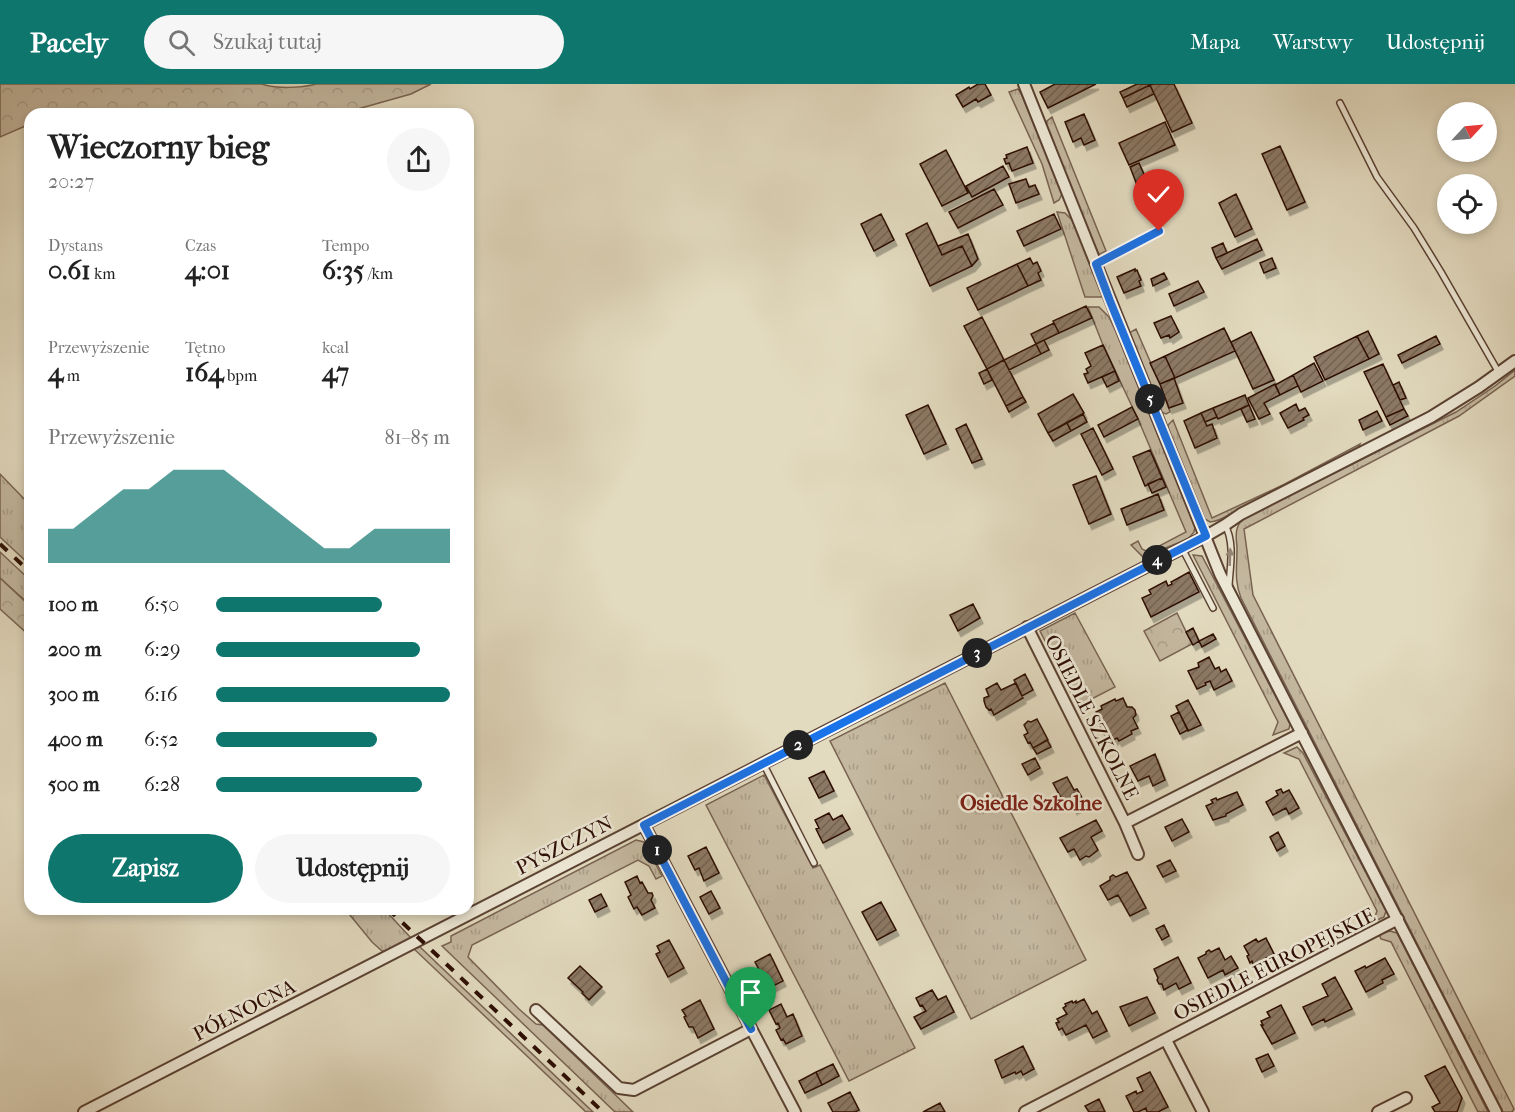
<!DOCTYPE html>
<html lang="pl">
<head>
<meta charset="utf-8">
<style>
	:root { --surface:#fff; --page:#f6f6f6; --text:#222; --muted:#767676; --accent:#0f766e }
	body { margin:0; font-family:"IM FELL French Canon",serif; background:var(--page); color:var(--text); height:100vh; display:flex; flex-direction:column; font-size:22px; white-space:nowrap }
	* { box-sizing:border-box; margin:0 }
	p { font-size:20px; color:var(--muted) }
	.icon { flex:none; width:33px; height:33px; fill:none; stroke:currentColor; stroke-width:2; stroke-linecap:round; stroke-linejoin:round }
	.map { position:relative; flex:1; overflow:hidden }
	.details { position:absolute; left:24px; top:24px; width:450px; height:807px; display:flex; flex-direction:column; background:var(--surface); border-radius:18px; box-shadow:0 3px 9px #0003 }
	.details>* { flex:none }
	.needle { width:39px; rotate:64deg }
	.controls { position:absolute; left:1437px; top:18px; display:grid; gap:12px }
	.controls a { display:grid; place-items:center; width:60px; height:60px; border-radius:50%; background:var(--surface); box-shadow:0 3px 9px #0003; font-size:30px }
	.pin { position:absolute; display:grid; place-items:center; width:51px; height:51px; color:#fff; margin:-62px -26px; border-radius:50% 50% 50% 0; rotate:-45deg; box-shadow:0 0 6px #0007 }
	.pin .icon { rotate:45deg }
	.km { position:absolute; width:30px; height:30px; margin:-15px; border-radius:50%; background:#222; color:#fff; font-size:16px; line-height:30px; text-align:center }
	.round { display:grid; place-items:center; flex:none; width:63px; height:63px; border-radius:32px; background:var(--page) }
	.overview { display:flex; align-items:center; justify-content:space-between; height:102px; padding:0 24px }
	h1 { font-size:33px; font-weight:800; line-height:45px }
	.stats { display:grid; grid-template-columns:repeat(3,1fr); gap:9px; height:102px; padding:6px 24px }
	.stats div { display:grid; align-content:center }
	.stats b { font-size:26px; font-weight:800 }
	.stats small { font-size:16px; font-weight:400 }
	.stats p { font-size:16px }
	.chart { height:168px; padding:12px 24px }
	.chart p { display:flex; justify-content:space-between }
	.chart svg { width:100%; height:108px; margin-top:6px; fill:var(--accent); opacity:.7 }
	.button { display:flex; gap:12px; margin-top:auto; padding:12px 24px }
	.button a { flex:1; height:69px; border-radius:36px; background:var(--accent); color:#fff; font-size:24px; font-weight:800; line-height:69px; text-align:center }
	.button a+a { background:var(--page); color:var(--text) }
	ul { padding:0 24px; list-style:none; font-size:20px }
	li { display:grid; grid-template-columns:96px 72px 1fr; align-items:center; height:45px }
	li i { height:15px; border-radius:8px; background:var(--accent) }
	header { display:flex; align-items:center; gap:36px; box-sizing:border-box; height:84px; padding:0 30px; background:var(--accent); color:#fff }
	header strong { font-size:28px }
	nav { display:flex; gap:33px; margin-inline-start:auto; font-size:21px }
	.search { width:420px; height:54px; background:var(--page); display:flex; align-items:center; gap:15px; box-sizing:border-box; padding:0 21px; border-radius:33px; color:var(--muted); font-size:22px }
	.map>svg:first-child { display:block }
	.grass { fill:url(#grass-tufts); stroke:#786352; stroke-width:1.5 }
	.forest { fill:url(#forest-crowns); stroke:#786352; stroke-width:1.5 }
	.building { fill:url(#building-hatch); stroke:#2d0e03; stroke-width:1.5; filter:url(#shadow) }
	.lines { fill:none; stroke-linecap:round; stroke-linejoin:round }
	.lane-casing { stroke:#5a4132; stroke-width:8 }
	.street-casing { stroke:#5a4132; stroke-width:14 }
	.lane { stroke:#ede8d6; stroke-width:5 }
	.street { stroke:#ede8d6; stroke-width:10 }
	.rail { stroke:#2d0e03; stroke-width:4; stroke-dasharray:10 10; stroke-linecap:butt }
	.oneway { fill:#978677 }
	.route-casing { stroke:#fff; stroke-width:12 }
	.route { stroke:#1a73e8; stroke-width:8 }
	.labels { text-anchor:middle; stroke-width:5; stroke-linejoin:round; paint-order:stroke }
	.street-label { font-size:20px; fill:#2d0e03; stroke:#ede8d6 }
	.neighbourhood-label { font-size:21px; font-weight:bold; fill:#7a1f14; stroke:#ede8d6 }
</style>
</head>
<body>
<header>
<strong>Pacely</strong>
<div class="search"><svg class="icon" aria-label="search" viewBox="0 0 24 24"><circle cx="10" cy="10" r="6"/><path d="M15 15l6 6"/></svg>Szukaj tutaj</div>
<nav><a>Mapa</a><a>Warstwy</a><a>Udostępnij</a></nav>
</header>
<div class="map">
<svg width="1515" height="1028" viewBox="0 0 1515 1028">
	<defs>
		<pattern id="grass-tufts" width="24" height="20" patternUnits="userSpaceOnUse" patternTransform="scale(1.5)"><rect width="24" height="20" fill="#c4b8a0"/><path d="M3 7l-1-3M5 7V3M7 7l1-3M15 17l-1-3M17 17v-4M19 17l1-3" fill="none" stroke="#a99d88"/></pattern>
		<pattern id="forest-crowns" width="20" height="18" patternUnits="userSpaceOnUse" patternTransform="scale(1.5)"><rect width="20" height="18" fill="#c4b8a0"/><path d="M2 6a3 3 0 1 1 6 0M12 15a3 3 0 1 1 6 0" fill="none" stroke="#a99d88"/></pattern>
		<pattern id="building-hatch" width="6" height="6" patternUnits="userSpaceOnUse" patternTransform="scale(1.5)"><rect width="6" height="6" fill="#8c7965"/><path d="M-1 1l2-2M0 6l6-6M5 7l2-2" fill="none" stroke="#736251"/></pattern>
		<filter id="shadow"><feDropShadow dx="3" dy="5.5" stdDeviation="0" flood-color="#0004"/></filter>
	</defs>
	<rect width="100%" height="100%" fill="#e3dbc0"/>
	<filter id="stains"><feTurbulence type="fractalNoise" baseFrequency=".00333" numOctaves="4"/><feColorMatrix values="0 0 0 0 .2 0 0 0 0 .09 0 0 0 0 .02 0 0 0 .5 -.17"/></filter>
	<radialGradient id="worn" r=".72"><stop offset=".6" stop-color="#630" stop-opacity="0"/><stop offset="1" stop-color="#630" stop-opacity=".3"/></radialGradient>
	<!-- grass -->
	<path class="grass" d="M1018,5L1021,9L1062,110L1059,116L1054,119L1042,80L1009,8Z
		M1052,33L1106,167L1098,171L1046,42L1047,37Z
		M1057,128L1065,129L1072,136L1103,213H1085Z
		M1088,223H1099L1109,233L1116,248L1195,443L1194,448L1188,455L1143,473L1131,461L1138,457L1142,465L1148,468L1186,448L1138,335L1103,261Z
		M1136,245L1160,300L1170,328L1166,330L1161,328L1129,249Z
		M1515,286V292L1459,332L1244,445L1253,511L1514,1025L1512,1028H1503L1241,514C1234,496 1237,484 1237,465C1237,458 1235,452 1237,445C1238,440 1241,437 1245,434L1456,328L1495,302Z
		M1173,336L1212,434L1285,400L1360,360L1358,364C1319,385 1279,404 1240,425C1229,430 1222,437 1210,438L1205,435L1168,345V341Z
		M0,390L30,421V481L0,453Z
		M0,468L30,496V521L0,494Z
		M1193,471L1202,472L1290,640L1289,645L1273,651L1278,638Z
		M1075,529L1115,603L1078,622L1040,547Z
		M945,599L1086,876L971,935L830,657Z
		M1297,663L1303,669L1386,827L1384,833L1373,838L1377,827L1299,675L1284,669Z
		M764,691L813,784L820,781L915,964L849,997L706,721Z
		M636,756L644,758L662,792L656,795L649,782L638,776L472,861L468,873L519,925L536,940L543,941L633,1028H615L442,862L451,858V852Z
		M345,825H384L411,854L386,867H382L372,858Z
		M1390,847L1397,849L1488,1028H1478L1391,858L1381,855L1379,850Z
		M419,862L593,1028H586L414,865Z"/>
	<!-- forest -->
	<path class="forest" d="M0,0H262C276,5 301,4 316,0H431L411,10L340,30H30V40L0,53Z
		M0,494L30,522V552L0,525Z
		M1177,529L1192,560L1160,577L1144,547Z"/>
	<!-- building -->
	<path class="building" d="M978,0H985L991,11L978,18L976,15L963,23L956,11L969,3L970,5Z
		M1055,0H1096L1048,24L1040,8Z
		M1137,0H1149L1150,1L1123,14L1120,8Z
		M1153,0H1174L1192,39L1172,48L1150,1Z
		M1150,1L1154,10L1127,23L1123,14Z
		M1084,30L1095,56L1084,61L1081,54L1073,58L1065,38Z
		M1165,38L1175,61L1129,81L1119,59Z
		M1280,62L1305,118L1287,126L1262,70Z
		M1027,63L1033,79L1012,87L1009,79L1006,80L1004,75L1007,74L1006,71Z
		M946,66L968,109L942,122L920,80Z
		M1139,79L1147,97L1137,101L1130,83Z
		M1003,82L1009,93L972,113L966,102Z
		M1026,95L1029,103L1035,101L1039,110L1016,119L1009,100Z
		M994,105L1003,121L958,144L949,128Z
		M1236,110L1252,145L1235,153L1219,119Z
		M881,130L894,156L874,167L861,140Z
		M1054,130L1061,145L1024,162L1017,147Z
		M927,139L942,171L962,162L972,182L930,202L906,150Z
		M968,150L978,175L972,182L962,162L942,171L938,162Z
		M1257,155L1262,166L1222,185L1216,174Z
		M1223,159L1227,169L1216,174L1212,164Z
		M1030,174L1033,180L1037,178L1041,187L1038,189L1041,196L1028,202L1017,180Z
		M1272,174L1276,184L1264,189L1260,179Z
		M1017,180L1028,202L978,226L967,204Z
		M1135,185V187L1137,186L1141,196L1139,197L1141,202L1124,209L1117,193Z
		M1164,189L1167,195L1153,202L1151,195Z
		M1198,197L1204,208L1174,222L1169,210Z
		M1086,222L1092,234L1059,249L1053,237Z
		M1171,232L1179,248L1170,254L1169,251L1161,254L1154,239Z
		M982,233L1004,276L987,285L964,242Z
		M1054,239L1059,249L1036,260L1031,250Z
		M1224,244L1235,267L1175,294L1165,272Z
		M1368,247L1379,270L1369,275L1357,252Z
		M1251,248L1274,296L1253,305L1231,258Z
		M1357,252L1369,275L1325,296L1314,273Z
		M1436,252L1440,260L1402,279L1398,271Z
		M1044,256L1049,266L1041,270L1036,260Z
		M1036,260L1041,270L1009,286L1004,276Z
		M1103,261L1115,287L1088,299L1084,290L1088,289L1086,285L1091,282L1085,269Z
		M1165,272L1175,294L1160,300L1150,279Z
		M1004,276L1023,313L1006,322L987,285Z
		M1314,279L1323,297L1301,308L1293,291Z
		M1383,280L1404,325L1386,333L1364,288Z
		M987,285L992,296L984,300L979,289Z
		M1115,287L1119,297L1107,303L1102,293Z
		M1293,291L1298,302L1280,311L1275,301Z
		M1174,294L1183,319L1169,324L1160,300Z
		M1399,298L1406,314L1400,316L1393,301Z
		M1275,300L1280,311L1264,319L1270,330L1259,335L1248,314Z
		M1073,310L1084,329L1048,349L1038,330Z
		M1245,311L1249,321L1218,335L1213,324Z
		M1023,313L1026,318L1009,328L1006,322Z
		M1296,320L1299,327L1305,324L1309,331L1303,334L1304,336L1288,344L1280,329Z
		M928,321L946,360L924,370L906,331Z
		M1249,321L1255,335L1247,338L1241,325Z
		M1132,323L1138,335L1104,353L1098,341Z
		M1213,324L1217,333L1205,338L1201,329Z
		M1404,325L1408,332L1390,341L1386,333Z
		M1377,327L1382,337L1363,346L1359,336Z
		M1201,329L1207,342L1212,340L1217,354L1195,364L1184,337Z
		M1083,330L1087,338L1071,347L1067,339Z
		M1067,339L1071,347L1053,357L1048,349Z
		M966,340L982,375L972,379L956,345Z
		M1093,344L1113,385L1102,391L1081,350Z
		M1150,366L1162,394L1145,402L1133,373Z
		M1096,392L1111,430L1089,440L1073,401Z
		M1162,394L1166,403L1152,409L1148,400Z
		M1158,410L1164,426L1127,441L1121,425Z
		M1189,488L1199,508L1151,533L1142,514L1151,510L1149,506L1166,497L1168,502L1172,500L1171,498Z
		M973,520L980,534L958,547L950,531Z
		M1193,544L1199,557L1193,561L1186,548Z
		M1213,550L1216,555L1202,563L1199,557Z
		M1209,573L1215,585L1219,583L1221,588L1226,585L1232,597L1214,606L1210,597L1205,599L1206,601L1197,605L1188,587L1199,583L1198,579Z
		M1025,590L1033,606L1022,612L1014,596Z
		M997,599L1001,606L1016,599L1023,614L994,631L991,625L989,626L986,623L984,617V614L989,612L986,605Z
		M1123,614L1127,623H1132L1135,626L1136,631L1133,634L1138,644L1131,647L1132,650L1119,657L1117,654L1111,657L1107,648L1104,650L1098,639L1101,637L1096,628L1102,625L1101,622L1115,615L1116,617Z
		M1188,616L1201,641L1188,647L1176,622Z
		M1179,628L1188,646L1180,650L1171,632Z
		M1037,635L1048,656L1033,664L1030,658L1028,659L1024,651L1028,649L1024,641L1028,637L1031,638Z
		M1047,656L1051,663L1037,670L1033,664Z
		M1155,670L1165,696L1153,702L1149,692L1138,697L1130,682Z
		M1035,674L1040,684L1028,691L1022,680Z
		M824,687L834,707L819,714L809,694Z
		M1067,693L1074,706L1077,705L1085,719L1074,725L1069,716L1064,719L1053,699Z
		M1281,705L1283,709L1289,706L1299,724L1289,730L1286,724L1273,731L1266,718L1278,711L1276,707Z
		M1237,708L1243,721L1226,730V732L1213,736L1206,722L1213,719L1211,716L1216,714L1217,716Z
		M829,729L833,736L842,731L850,745L823,759L816,745L819,744L815,736Z
		M1182,735L1189,748L1172,757L1165,743Z
		M1096,736L1102,747L1091,753L1098,766L1089,773L1086,772L1080,776L1074,765L1068,768L1060,754Z
		M1278,748L1285,762L1277,767L1270,753Z
		M706,763L719,789L704,797L699,784L695,786L688,772Z
		M1170,776L1176,787L1163,793L1157,782Z
		M1127,788L1146,824L1130,832L1118,811L1108,816L1100,802L1110,796V793L1113,791L1116,793Z
		M637,792L640,799L642,798L648,809H652L653,812L651,816L655,824L642,831L637,823L634,825L628,813L631,811L625,798Z
		M711,807L720,824L709,830L700,813Z
		M601,810L607,822L595,828L589,816Z
		M881,818L896,846L877,856L862,828Z
		M1164,841L1169,852L1162,856L1156,845Z
		M1266,854L1274,870L1266,874L1267,876L1254,882L1252,877L1250,879L1247,872L1249,871L1244,862L1256,855L1258,858Z
		M669,856L684,884L668,893L656,870L660,868L657,862Z
		M1219,864L1225,876L1231,872L1238,884L1225,891L1223,886L1208,894L1198,874L1206,870V868L1209,866L1211,868Z
		M770,870L783,897L769,904L755,878Z
		M1178,873L1191,899L1179,905L1176,899L1164,906L1162,900H1159L1157,896L1158,894L1154,885Z
		M1385,874L1394,890L1382,896L1383,899L1366,908L1355,887L1365,882L1366,884Z
		M580,882L602,903L589,916L582,909L583,908L568,894Z
		M1335,893L1352,925L1325,938L1324,935L1312,941L1303,923L1328,912L1322,900Z
		M932,906L938,916L946,912L954,928L921,945L914,933L926,927L922,921L920,922L916,914Z
		M1147,913L1155,929L1129,942L1120,923Z
		M1084,915L1092,930L1097,927L1107,947L1093,954L1086,941L1066,951L1062,944L1059,946L1056,939L1059,938L1057,935L1067,930L1063,924L1066,922L1065,920L1072,917L1073,919L1076,917V919Z
		M700,916L714,945L698,954L693,943H689L684,933L686,932L682,926Z
		M781,920L787,933L793,930L802,952L786,960L783,955L781,956L776,946L780,944L778,939L776,940L769,926Z
		M1281,921L1295,949L1272,960L1261,941H1263L1261,937L1270,933L1267,928Z
		M1023,962L1034,985L1023,991L1021,987L1016,990L1015,988L1002,994L995,976Z
		M1268,970L1274,982L1262,988L1256,975Z
		M833,980L839,992L822,1001L816,988Z
		M1445,982L1462,1014L1457,1028H1435L1432,1023L1440,1019L1425,992Z
		M816,988L822,1001L805,1009L799,997Z
		M1150,988L1168,1023L1158,1028H1147L1146,1024L1138,1028H1134L1126,1012L1136,1007L1137,1010L1143,1007L1137,994Z
		M850,1008L859,1026L855,1028H833L828,1019Z
		M1099,1015L1105,1028H1089L1085,1022Z
		M940,1019L945,1028H923Z"/>
	<g class="lines">
		<defs>
			<path id="lane" d="M1340,19L1377,93L1414,144L1441,188L1499,289
				M1096,180L1159,147
				M1225,441C1235,459 1230,482 1229,502
				M1182,464L1213,524
				M763,679L814,779"/>
			<path id="street" d="M1024,0L1220,490L1496,1028
				M1027,543L1125,739L1138,770
				M1125,739L1302,649
				M644,741L795,1028
				M536,926L619,1004L634,1006L751,945
				M1166,956L1203,1028
				M84,1028L1206,452L1225,441L1241,430L1431,333L1479,303L1515,277
				M1025,1028L1398,835
				M1378,1028L1406,1014"/>
		</defs>
		<!-- lane casing -->
		<use href="#lane" class="lane-casing"/>
		<!-- street casing -->
		<use href="#street" class="street-casing"/>
		<!-- lane -->
		<use href="#lane" class="lane"/>
		<!-- street -->
		<use href="#street" class="street"/>
		<!-- rail -->
		<path class="rail" d="M0,460L30,488
			M388,825L603,1028"/>
	</g>
	<!-- one-way arrows -->
	<defs><path id="oneway-solid" d="M-6-.8H1V-3.2L6.5 0L1 3.2V.8H-6Z" transform="scale(1.5)"/></defs>
	<use class="oneway" href="#oneway-solid" transform="translate(1230 473) rotate(-88)"/>
	<g class="lines">
		<defs>
			<path id="route" d="M751,945L644,741L1206,452L1110,217L1096,180L1159,147"/>
		</defs>
		<!-- route casing -->
		<use href="#route" class="route-casing"/>
		<!-- route -->
		<use href="#route" class="route"/>
	</g>
	<g class="labels">
		<!-- street labels -->
		<g class="street-label">
			<text transform="translate(1092 633) rotate(63)" y="7">OSIEDLE SZKOLNE</text>
			<text transform="translate(564 761) rotate(-27)" y="7">PYSZCZYN</text>
			<text transform="translate(1274 880) rotate(-27)" y="7">OSIEDLE EUROPEJSKIE</text>
			<text transform="translate(244 926) rotate(-27)" y="7">PÓŁNOCNA</text>
		</g>
		<!-- neighbourhood labels -->
		<g class="neighbourhood-label">
			<text x="1031" y="726">Osiedle Szkolne</text>
		</g>
	</g>
	<rect width="100%" height="100%" filter="url(#stains)"/>
	<rect width="100%" height="100%" fill="url(#worn)"/>
</svg>
<div class="controls">
<a><svg class="needle" viewBox="-14 -14 28 28"><path d="M0-13l5 13h-10z" fill="#e53935"/><path d="M0 13l5-13h-10z" fill="#767676"/></svg></a>
<a><svg class="icon" aria-label="locate" viewBox="0 0 24 24"><circle cx="12" cy="12" r="6"/><path d="M12 2v4M12 18v4M2 12h4M18 12h4"/></svg></a>
</div>
<div class="pin" style="left:751px;top:945px;background:#1e9e55"><svg class="icon" aria-label="arrive" viewBox="0 0 24 24"><path d="M6 21V4h12l-3 4 3 4H6"/></svg></div>
<div class="pin" style="left:1159px;top:147px;background:#d93025"><svg class="icon" aria-label="check" viewBox="0 0 24 24"><path d="M5 12l5 5 9-10"/></svg></div>
<b class="km" style="left:657px;top:766px">1</b>
<b class="km" style="left:798px;top:661px">2</b>
<b class="km" style="left:977px;top:569px">3</b>
<b class="km" style="left:1157px;top:476px">4</b>
<b class="km" style="left:1150px;top:315px">5</b>
<section class="details">
<div class="overview"><div><h1>Wieczorny bieg</h1><p>20:27</p></div><a class="round"><svg class="icon" aria-label="share" viewBox="0 0 24 24"><path d="M12 15V3M7 8l5-5 5 5M5 13v7h14v-7"/></svg></a></div>
<div class="stats">
<div><p>Dystans</p><b>0.61<small> km</small></b></div>
<div><p>Czas</p><b>4:01</b></div>
<div><p>Tempo</p><b>6:35<small> /km</small></b></div>
</div>
<div class="stats">
<div><p>Przewyższenie</p><b>4<small> m</small></b></div>
<div><p>Tętno</p><b>164<small> bpm</small></b></div>
<div><p>kcal</p><b>47</b></div>
</div>
<div class="chart"><p><span>Przewyższenie</span>81–85 m</p>
<svg viewBox="0 0 160 44" preserveAspectRatio="none"><path d="M0 44V30L10 30L20 22L30 14L40 14L50 6L60 6L70 6L80 14L90 22L100 30L110 38L120 38L130 30L140 30L150 30L160 30V44z"/></svg>
</div>
<ul>
<li><b>100 m</b>6:50<i style="width:71%"></i></li>
<li><b>200 m</b>6:29<i style="width:87%"></i></li>
<li><b>300 m</b>6:16<i style="width:100%"></i></li>
<li><b>400 m</b>6:52<i style="width:69%"></i></li>
<li><b>500 m</b>6:28<i style="width:88%"></i></li>
</ul>
<div class="button"><a>Zapisz</a><a>Udostępnij</a></div>
</section>
</div>
</body>
</html>
